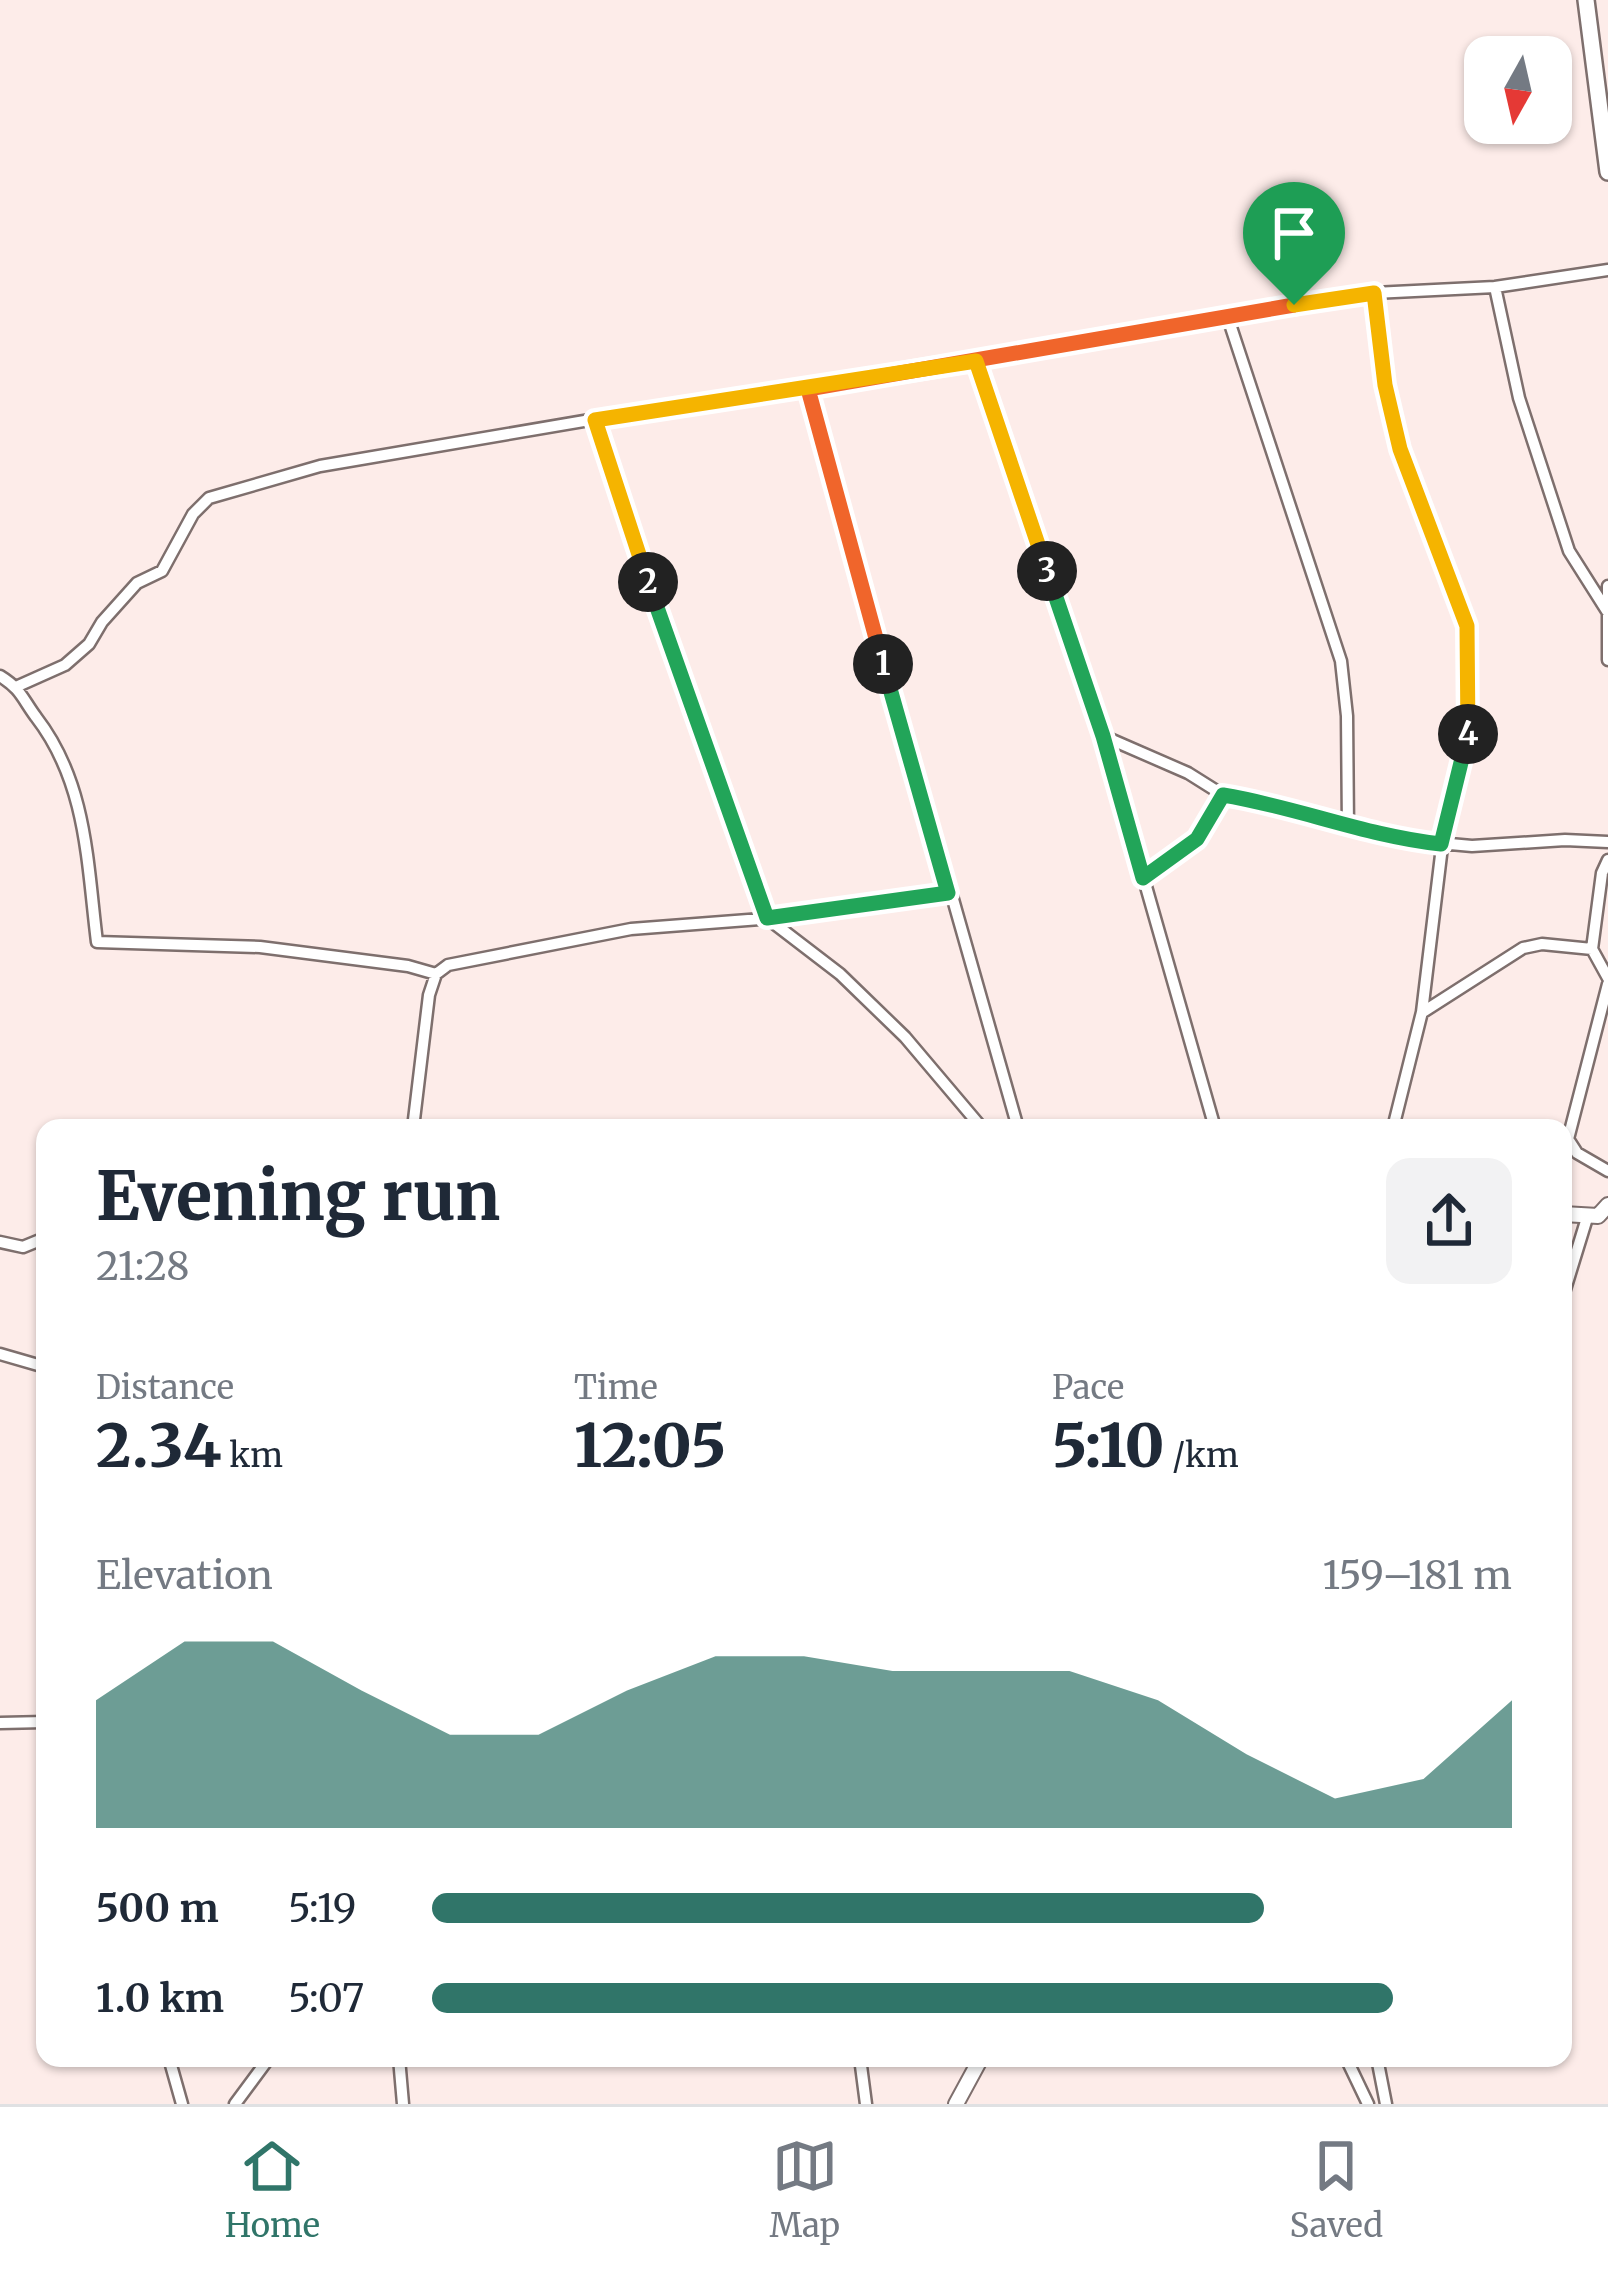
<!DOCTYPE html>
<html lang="en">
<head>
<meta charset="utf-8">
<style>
	:root { --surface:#fff; --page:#f2f2f3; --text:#1f2937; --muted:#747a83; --line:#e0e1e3; --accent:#307569 }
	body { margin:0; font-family:Merriweather,serif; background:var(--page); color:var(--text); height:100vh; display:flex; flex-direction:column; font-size:45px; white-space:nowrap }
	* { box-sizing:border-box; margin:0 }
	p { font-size:39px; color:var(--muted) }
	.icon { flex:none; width:66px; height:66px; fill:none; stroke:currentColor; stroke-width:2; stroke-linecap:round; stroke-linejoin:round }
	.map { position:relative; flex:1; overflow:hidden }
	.drawer { position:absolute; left:36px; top:1119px; width:1536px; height:948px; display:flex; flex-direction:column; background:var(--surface); border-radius:24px; box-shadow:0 3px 9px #0004 }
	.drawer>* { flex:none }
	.needle { width:78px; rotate:188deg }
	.controls { position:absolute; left:1464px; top:36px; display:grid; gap:24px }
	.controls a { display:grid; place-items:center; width:108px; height:108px; border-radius:24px; background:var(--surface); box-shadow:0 3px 9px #0004; font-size:60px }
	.pin { position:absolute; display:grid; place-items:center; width:102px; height:102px; color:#fff; margin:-123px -51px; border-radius:50% 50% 50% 0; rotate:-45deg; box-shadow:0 0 12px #0007 }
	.pin .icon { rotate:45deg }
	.km { position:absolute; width:60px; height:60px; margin:-30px; border-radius:50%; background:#222; color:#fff; font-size:33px; line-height:60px; text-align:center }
	.round { display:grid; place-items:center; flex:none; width:126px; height:126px; border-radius:24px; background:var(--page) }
	.headline { display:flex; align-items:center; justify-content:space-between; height:204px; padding:0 60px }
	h1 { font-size:66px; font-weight:800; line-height:90px }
	.metrics { display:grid; grid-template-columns:repeat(3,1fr); gap:18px; height:204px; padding:12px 60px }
	.metrics div { display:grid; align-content:center }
	.metrics b { font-size:60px; font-weight:800 }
	.metrics small { font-size:33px; font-weight:400 }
	.metrics p { font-size:33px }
	.chart { height:336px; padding:24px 60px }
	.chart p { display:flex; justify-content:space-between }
	.chart svg { width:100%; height:216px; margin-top:12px; fill:var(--accent); opacity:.7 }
	ul { padding:0 60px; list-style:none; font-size:39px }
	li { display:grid; grid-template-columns:192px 144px 1fr; align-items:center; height:90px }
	li i { height:30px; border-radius:15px; background:var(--accent) }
	.menu { display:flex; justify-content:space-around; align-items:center; height:168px; border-top:3px solid var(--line); background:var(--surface); font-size:33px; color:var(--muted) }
	.menu a { display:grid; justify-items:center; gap:6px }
	.menu .active { color:var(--accent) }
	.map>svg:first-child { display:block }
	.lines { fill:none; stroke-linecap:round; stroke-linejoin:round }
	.minor-casing { stroke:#7e6f6d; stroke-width:15 }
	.tertiary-casing { stroke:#7e6f6d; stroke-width:18 }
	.secondary-casing { stroke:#7e6f6d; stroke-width:20 }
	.minor { stroke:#fff; stroke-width:10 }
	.tertiary { stroke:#fff; stroke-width:14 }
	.secondary { stroke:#fff; stroke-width:15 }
	.split-1-casing { stroke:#fff; stroke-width:24 }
	.split-2-casing { stroke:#fff; stroke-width:24 }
	.split-3-casing { stroke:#fff; stroke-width:24 }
	.split-4-casing { stroke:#fff; stroke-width:24 }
	.split-5-casing { stroke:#fff; stroke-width:24 }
	.split-1 { stroke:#f0652b; stroke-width:15 }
	.split-2 { stroke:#22a559; stroke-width:15 }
	.split-3 { stroke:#f5b400; stroke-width:15 }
	.split-4 { stroke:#22a559; stroke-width:15 }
	.split-5 { stroke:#f5b400; stroke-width:15 }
</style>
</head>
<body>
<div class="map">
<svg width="1608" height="2104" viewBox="0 0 1608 2104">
	<rect width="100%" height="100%" fill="#fdece9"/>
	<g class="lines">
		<defs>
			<path id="minor" d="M1495,287L1519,398L1569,551L1607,611
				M1374,293L1385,384L1400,449L1428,530L1456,592L1470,647L1467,748L1445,822L1422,1012L1393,1128
				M1227,315L1341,661L1347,716L1348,828
				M976,361L1103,736L1215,1128
				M808,389L1018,1128
				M594,420L676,665L767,918L840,974L905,1037L982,1128
				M1608,586V660
				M0,676C21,689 22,698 36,717C87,783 87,862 97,942L260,947L408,966L436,974
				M18,686L65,665L89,644L102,622L137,583L162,571L193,514L209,498L320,466L760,391L808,389L1374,293L1495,287L1608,270
				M1103,736L1188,773L1223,795L1255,800L1395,839L1472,846L1565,840L1608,842
				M1608,860L1602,873L1592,949L1608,978
				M1143,878L1197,839L1223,795
				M1608,984L1568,1139L1577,1153L1608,1171
				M1423,1012L1523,948L1542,944L1592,949
				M413,1128L429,995L436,974L448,965L631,929L774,918L948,893
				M0,1242L23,1247L45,1238
				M1563,1296L1587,1218
				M0,1354L45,1367
				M0,1723L45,1722
				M169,2058L182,2104
				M399,2058L403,2104
				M860,2058L866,2104
				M1346,2058L1368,2104
				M1377,2058L1386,2104
				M235,2104L269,2058"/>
			<path id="tertiary" d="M1563,1214L1598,1216L1608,1205
				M956,2104L981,2058"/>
			<path id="secondary" d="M1586,0L1608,172"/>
		</defs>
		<!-- minor casing -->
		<use href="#minor" class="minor-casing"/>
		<!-- tertiary casing -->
		<use href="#tertiary" class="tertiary-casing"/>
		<!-- secondary casing -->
		<use href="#secondary" class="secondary-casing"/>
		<!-- minor -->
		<use href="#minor" class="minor"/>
		<!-- tertiary -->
		<use href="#tertiary" class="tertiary"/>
		<!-- secondary -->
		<use href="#secondary" class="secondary"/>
	</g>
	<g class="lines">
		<defs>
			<path id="split-1" d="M883,664L808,389L1294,305"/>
			<path id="split-2" d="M648,582L767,918L948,893L883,664"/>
			<path id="split-3" d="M648,582L595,420L976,361L1047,571"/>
			<path id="split-4" d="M1047,571L1103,736L1143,878L1197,839L1223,795C1297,807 1366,836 1441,844L1468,734"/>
			<path id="split-5" d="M1294,305L1374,293L1385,385L1400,449L1467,626L1468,734"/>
		</defs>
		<!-- split-1 casing -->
		<use href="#split-1" class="split-1-casing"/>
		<!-- split-2 casing -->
		<use href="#split-2" class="split-2-casing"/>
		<!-- split-3 casing -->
		<use href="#split-3" class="split-3-casing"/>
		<!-- split-4 casing -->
		<use href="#split-4" class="split-4-casing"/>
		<!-- split-5 casing -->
		<use href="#split-5" class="split-5-casing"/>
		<!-- split-1 -->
		<use href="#split-1" class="split-1"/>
		<!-- split-2 -->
		<use href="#split-2" class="split-2"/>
		<!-- split-3 -->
		<use href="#split-3" class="split-3"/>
		<!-- split-4 -->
		<use href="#split-4" class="split-4"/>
		<!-- split-5 -->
		<use href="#split-5" class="split-5"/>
	</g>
</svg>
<div class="controls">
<a><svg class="needle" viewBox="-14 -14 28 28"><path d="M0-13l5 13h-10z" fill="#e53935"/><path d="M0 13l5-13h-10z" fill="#747a83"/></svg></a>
</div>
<div class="pin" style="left:1294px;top:305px;background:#1e9e55"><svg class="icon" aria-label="arrive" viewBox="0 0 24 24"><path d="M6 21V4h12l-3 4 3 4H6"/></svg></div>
<b class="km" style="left:883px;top:664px">1</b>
<b class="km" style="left:648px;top:582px">2</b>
<b class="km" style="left:1047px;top:571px">3</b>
<b class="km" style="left:1468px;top:734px">4</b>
<section class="drawer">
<div class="headline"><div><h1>Evening run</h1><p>21:28</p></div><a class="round"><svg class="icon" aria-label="share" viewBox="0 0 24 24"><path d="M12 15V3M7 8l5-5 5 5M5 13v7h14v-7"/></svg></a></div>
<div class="metrics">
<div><p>Distance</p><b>2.34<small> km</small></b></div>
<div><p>Time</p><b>12:05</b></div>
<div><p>Pace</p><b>5:10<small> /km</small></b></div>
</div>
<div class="chart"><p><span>Elevation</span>159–181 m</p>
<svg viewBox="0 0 160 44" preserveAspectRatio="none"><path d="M0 44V18L10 6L20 6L30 16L40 25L50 25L60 16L70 9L80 9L90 12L100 12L110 12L120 18L130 29L140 38L150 34L160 18V44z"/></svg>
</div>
<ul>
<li><b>500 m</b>5:19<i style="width:77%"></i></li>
<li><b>1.0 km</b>5:07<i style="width:89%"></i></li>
</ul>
</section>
</div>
<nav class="menu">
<a class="active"><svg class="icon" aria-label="home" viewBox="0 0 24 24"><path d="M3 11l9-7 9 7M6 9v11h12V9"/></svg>Home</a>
<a><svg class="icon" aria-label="map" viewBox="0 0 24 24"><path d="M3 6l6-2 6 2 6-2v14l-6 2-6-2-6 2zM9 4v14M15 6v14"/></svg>Map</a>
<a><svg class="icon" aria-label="saved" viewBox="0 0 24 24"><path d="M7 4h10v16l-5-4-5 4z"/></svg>Saved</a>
</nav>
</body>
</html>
